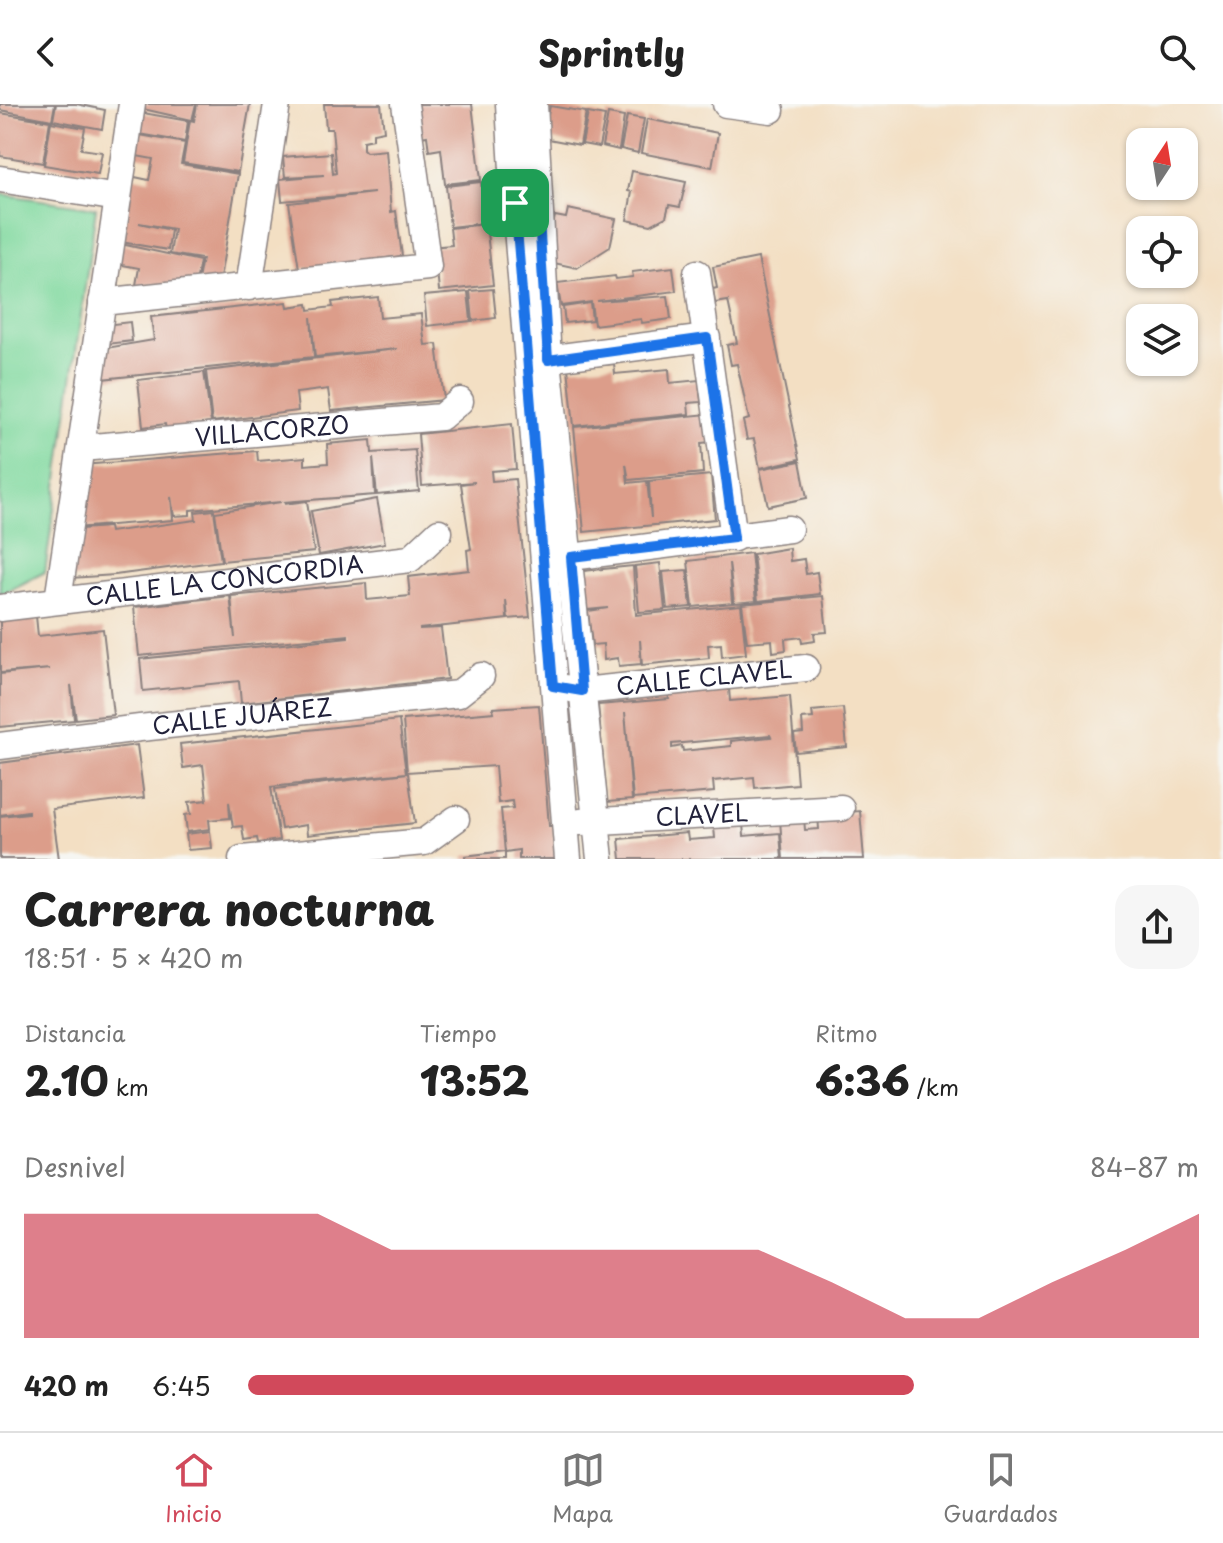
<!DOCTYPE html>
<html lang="es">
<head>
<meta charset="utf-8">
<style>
	:root { --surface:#fff; --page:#f6f6f6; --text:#222; --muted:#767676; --line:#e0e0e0; --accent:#d1495b }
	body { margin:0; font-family:"Playpen Sans",sans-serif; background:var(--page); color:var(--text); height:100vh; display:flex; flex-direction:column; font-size:30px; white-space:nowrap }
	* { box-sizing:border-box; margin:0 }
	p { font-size:26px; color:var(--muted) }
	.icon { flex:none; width:44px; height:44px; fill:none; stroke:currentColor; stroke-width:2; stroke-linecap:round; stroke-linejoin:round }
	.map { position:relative; height:755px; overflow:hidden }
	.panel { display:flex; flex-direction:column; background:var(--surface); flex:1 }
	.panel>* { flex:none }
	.needle { width:52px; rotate:12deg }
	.tools { position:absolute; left:1126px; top:24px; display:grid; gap:16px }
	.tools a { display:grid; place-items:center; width:72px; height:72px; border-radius:16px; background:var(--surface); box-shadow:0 2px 6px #0004; font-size:40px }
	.pin { position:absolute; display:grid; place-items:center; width:68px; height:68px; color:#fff; margin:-34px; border-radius:16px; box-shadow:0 4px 12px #0006 }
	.round { display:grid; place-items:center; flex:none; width:84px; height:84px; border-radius:24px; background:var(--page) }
	.overview { display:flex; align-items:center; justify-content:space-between; height:136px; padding:0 24px }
	h1 { font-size:44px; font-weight:800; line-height:60px }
	.figures { display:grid; grid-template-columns:repeat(3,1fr); gap:12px; height:136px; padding:8px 24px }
	.figures div { display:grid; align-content:center }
	.figures b { font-size:40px; font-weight:800 }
	.figures small { font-size:22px; font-weight:400 }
	.figures p { font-size:22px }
	.chart { height:224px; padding:16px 24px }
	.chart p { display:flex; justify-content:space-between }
	.chart svg { width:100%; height:144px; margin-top:8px; fill:var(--accent); opacity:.7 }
	ul { padding:0 24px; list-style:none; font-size:26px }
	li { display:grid; grid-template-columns:128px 96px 1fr; align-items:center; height:60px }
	li i { height:20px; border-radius:10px; background:var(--accent) }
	header { display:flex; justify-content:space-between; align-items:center; height:104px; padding:0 24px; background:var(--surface); font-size:36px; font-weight:800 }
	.menu { display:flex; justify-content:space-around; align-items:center; height:112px; border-top:2px solid var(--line); background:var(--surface); font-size:22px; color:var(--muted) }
	.menu a { display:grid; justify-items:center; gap:4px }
	.menu .selected { color:var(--accent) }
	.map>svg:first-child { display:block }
	.green { fill:#80d99f; stroke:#517e6d; stroke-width:2 }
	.building { fill:#dc9d8a; fill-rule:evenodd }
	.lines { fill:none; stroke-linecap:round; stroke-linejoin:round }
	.street-casing { stroke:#8a807f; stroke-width:29 }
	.street { stroke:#fff; stroke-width:26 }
	.route-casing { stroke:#fff; stroke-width:16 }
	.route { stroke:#1a73e8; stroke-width:10 }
	.labels { text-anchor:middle; stroke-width:7; stroke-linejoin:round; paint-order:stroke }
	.street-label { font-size:24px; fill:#22223b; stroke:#f6f6f2 }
</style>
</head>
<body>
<header><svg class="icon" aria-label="back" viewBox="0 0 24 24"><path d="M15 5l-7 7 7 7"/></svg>Sprintly<svg class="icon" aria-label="search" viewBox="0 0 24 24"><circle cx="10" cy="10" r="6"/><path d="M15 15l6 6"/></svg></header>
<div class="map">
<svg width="1223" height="755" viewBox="0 0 1223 755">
	<rect width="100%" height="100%" fill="#f6f6f2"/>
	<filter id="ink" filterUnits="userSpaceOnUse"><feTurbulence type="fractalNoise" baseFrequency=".0125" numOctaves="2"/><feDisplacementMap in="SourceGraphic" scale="16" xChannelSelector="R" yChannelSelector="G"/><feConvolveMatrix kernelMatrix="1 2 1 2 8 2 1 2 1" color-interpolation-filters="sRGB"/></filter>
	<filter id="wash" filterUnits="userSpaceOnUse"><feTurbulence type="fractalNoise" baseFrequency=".006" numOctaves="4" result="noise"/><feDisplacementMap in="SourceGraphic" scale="32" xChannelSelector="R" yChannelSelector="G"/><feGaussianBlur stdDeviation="1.8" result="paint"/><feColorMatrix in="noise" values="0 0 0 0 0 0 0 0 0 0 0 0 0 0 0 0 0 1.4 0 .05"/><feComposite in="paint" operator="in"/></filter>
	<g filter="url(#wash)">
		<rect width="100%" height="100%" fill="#f3dfc3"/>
		<!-- green -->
		<path class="green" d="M0,90L96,104L45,468L0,491Z"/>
		<g id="blocks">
			<!-- building -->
			<path class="building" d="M0,0H55L52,16L0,6Z
				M56,0H76L105,6L102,25L53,16Z
				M144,0H196L192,16L143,5Z
				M197,0H250L238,68L183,59L190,16L194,17Z
				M324,0H381L384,27L373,29V35L363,37V45L366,48L386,46L391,108L396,107L402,152L299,165L289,99L374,89L282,97L280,75L324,71L285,73L283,53L331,49L333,70L336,69L332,25H326Z
				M417,0H472L481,76L445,80L441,45L429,47L427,32L421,33Z
				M550,2L586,8L580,41L543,34Z
				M138,8L188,17L185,38L134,29Z
				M0,9L50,17L43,59L0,52Z
				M588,9L605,12L599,43L582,40Z
				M608,10L624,13L619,46L602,42Z
				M627,12L644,15L638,49L621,45Z
				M647,15L718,29L712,63L641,49Z
				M51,18L85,24L81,45L102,48L98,70L44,61Z
				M134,30L185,39L181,60L238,70L219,180L198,176L202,155L170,150L174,125L139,119L171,126L168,146L121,138L130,72L149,76L153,55L131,51Z
				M632,67L686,78L680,103L669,101L666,113L651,121L627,116L632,88L628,87Z
				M481,78L485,119L450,123L446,82Z
				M568,105L616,115L610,143L577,164L545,157L555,112L566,114Z
				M486,120L493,181L439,187L437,165L430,143L452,141L450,124Z
				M121,140L200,157L196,179L136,181L139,164L117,160Z
				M758,154L800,355L760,364L754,335L747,336L743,317L749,315L737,260L731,261L727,241L737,239L728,197L715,199L713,185L717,184L713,163Z
				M673,163L676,187L597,197L668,192L671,215L642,219L641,215L594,221L591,198L561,202L557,179L615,172L616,175L633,173L632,168Z
				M493,185L496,214L473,217L470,187Z
				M468,188L471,217L427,222L424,192Z
				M378,193L380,214L421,210L425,241L437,240L444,296L331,307L328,285L296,289L298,307L212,318L206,267L397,245L315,253L311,213L314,253L101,275L106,244L154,236L151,213L287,198L288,203L308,200L309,206L333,203L332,198Z
				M590,199L592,216L565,219L563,203Z
				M130,218L132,237L107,240L104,221Z
				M614,260L615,270L669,265L670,279L699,276L701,298L688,299L689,310L574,322L568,264Z
				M204,268L211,319L166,325L165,320L143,323L138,276Z
				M708,310L711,338L701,339L703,369L629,376L626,360L628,379L647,377L651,414L649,377L711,371L715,415L584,428L574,323Z
				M512,320L516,365L491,367L492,377L515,375L530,513L508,515L506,496L507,515L419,525L441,524L447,575L241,599L239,577L143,587L140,555L348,533V531L139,552L134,503L230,492L235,534L231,492L366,479L367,496L410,492L408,473L469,466L467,446L471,445L461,380L475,378L422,382L418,330Z
				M371,336L372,349L415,346L419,387L377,391L373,354L375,391L284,398L285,400L307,397L314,448L222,457L215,408L281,398L190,406V411L174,412L171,393L173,416L75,424L82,361L257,347L258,357L305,353V361L328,359L327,340Z
				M800,357L807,394L768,402L760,365Z
				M377,395L385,439L319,451L311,407Z
				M214,406L221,457L115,471L71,474L81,425L109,423L110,428L196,416L195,408Z
				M789,444L790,457L804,455L806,470L817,468L820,490L758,497L753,450Z
				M751,449L756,497L734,499L729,459L732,499L693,503L688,457Z
				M660,459L665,506L639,508L635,462Z
				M633,462L636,511L741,501L746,550L722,553L721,540L708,541L709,554L642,561L640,536L641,560L619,562L618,554L604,556L603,540L592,541L588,507L608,504L587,506L583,467Z
				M687,466L691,503L667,505L663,468Z
				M823,492L827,528L814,529L815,537L802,539L801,533L785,535L786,546L773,548L772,536L747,538L742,500Z
				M36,512L38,532L103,525L113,611L76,615L71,581L74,616L0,623V570L50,565L0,569V515Z
				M729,585L730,597L790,592L797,680L755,684L754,673L713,677L714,688L633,695L625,608L632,696L607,698L598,601L669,595L668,590ZM770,631L771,633L731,637V642L683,647L682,642L672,644V640Z
				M539,601L549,722H553L556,755H519V746L505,748L501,705L513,704L512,697L498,699L495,662L407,668L403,616L494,608L493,604Z
				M843,604L847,643L796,648L794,630L803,629L802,615L813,614L812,607Z
				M399,616L406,669L271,683L279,736L258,739L257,734L244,736L242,722L233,723L229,698L230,714L209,716L210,725L187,728L185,711L191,710L189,698L207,696L203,661L183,664L180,640Z
				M137,641L144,694L52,705L59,755H0V712L28,709V707L0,711V659Z
				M408,669L415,719L307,731L306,721L281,725L275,685Z
				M860,707L864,755H783L780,716L804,714L805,726L819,725L818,711Z
				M743,720L744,732L780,729L782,755H621L619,735L687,729L688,736L715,734L714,723Z
				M210,727L212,744L188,746L186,730Z
				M505,747V755H465V752Z"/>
		</g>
	</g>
	<g filter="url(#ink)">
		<use href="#blocks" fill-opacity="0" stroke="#8a807f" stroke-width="2"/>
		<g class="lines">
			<defs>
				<g id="street">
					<path d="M509,0L515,99L568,755"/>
					<path d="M534,0L548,256L600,755"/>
					<path d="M726,0L771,6"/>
					<path d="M0,75L118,94"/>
					<path d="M697,169L734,434"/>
					<path d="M249,183L277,0"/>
					<path d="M102,198L428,163L405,0"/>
					<path d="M531,257L707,234"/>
					<path id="s1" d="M81,344L441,313L460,297"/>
					<path d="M555,452L571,453L789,425"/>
					<path d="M58,496L132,0"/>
					<path id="s2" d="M0,504L410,455L439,428"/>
					<path id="s3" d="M565,584L582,587L806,564"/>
					<path id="s4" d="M0,642L140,624L458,590L481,572"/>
					<path id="s5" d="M580,718L841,704"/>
					<path d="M242,755L424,738L456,715"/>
				</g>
			</defs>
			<!-- street casing -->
			<use href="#street" class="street-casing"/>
			<!-- street -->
			<use href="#street" class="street"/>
		</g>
	</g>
	<g class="lines" filter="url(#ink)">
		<defs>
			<path id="route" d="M515,99H538L548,256L707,234L734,434L571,453L582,587L553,582Z"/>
		</defs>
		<!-- route casing -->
		<use href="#route" class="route-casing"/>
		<!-- route -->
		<use href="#route" class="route"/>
	</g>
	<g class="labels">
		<!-- street labels -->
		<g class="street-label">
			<text dy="8" stroke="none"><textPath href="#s1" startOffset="192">VILLACORZO</textPath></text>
			<text dy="8" stroke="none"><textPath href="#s2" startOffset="226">CALLE LA CONCORDIA</textPath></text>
			<text dy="8" stroke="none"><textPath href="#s3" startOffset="140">CALLE CLAVEL</textPath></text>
			<text dy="8" stroke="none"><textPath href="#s4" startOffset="244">CALLE JUÁREZ</textPath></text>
			<text dy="8" stroke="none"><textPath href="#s5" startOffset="122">CLAVEL</textPath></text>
		</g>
	</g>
</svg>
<div class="tools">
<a><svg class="needle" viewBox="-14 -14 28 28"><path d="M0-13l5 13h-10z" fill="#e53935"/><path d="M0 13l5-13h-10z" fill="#767676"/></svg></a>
<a><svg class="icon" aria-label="locate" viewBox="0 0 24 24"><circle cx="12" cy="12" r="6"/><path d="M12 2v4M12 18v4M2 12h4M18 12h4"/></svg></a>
<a><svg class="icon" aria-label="layers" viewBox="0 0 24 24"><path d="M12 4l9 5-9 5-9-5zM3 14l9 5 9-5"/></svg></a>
</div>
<div class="pin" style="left:515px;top:99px;background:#1e9e55"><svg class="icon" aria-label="arrive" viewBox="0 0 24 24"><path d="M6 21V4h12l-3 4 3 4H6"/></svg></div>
</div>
<section class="panel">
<div class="overview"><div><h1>Carrera nocturna</h1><p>18:51 · 5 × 420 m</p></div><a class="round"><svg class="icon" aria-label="share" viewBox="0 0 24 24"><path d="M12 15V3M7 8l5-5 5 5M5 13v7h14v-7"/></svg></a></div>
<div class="figures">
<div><p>Distancia</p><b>2.10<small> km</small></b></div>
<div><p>Tiempo</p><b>13:52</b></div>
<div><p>Ritmo</p><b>6:36<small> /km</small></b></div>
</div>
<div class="chart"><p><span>Desnivel</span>84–87 m</p>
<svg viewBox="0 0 160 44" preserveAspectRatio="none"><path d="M0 44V6L10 6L20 6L30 6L40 6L50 17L60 17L70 17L80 17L90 17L100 17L110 27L120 38L130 38L140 27L150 17L160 6V44z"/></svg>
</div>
<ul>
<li><b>420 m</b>6:45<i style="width:70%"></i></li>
</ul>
</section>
<nav class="menu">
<a class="selected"><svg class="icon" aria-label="home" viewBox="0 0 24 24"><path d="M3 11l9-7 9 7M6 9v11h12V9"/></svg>Inicio</a>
<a><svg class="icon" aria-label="map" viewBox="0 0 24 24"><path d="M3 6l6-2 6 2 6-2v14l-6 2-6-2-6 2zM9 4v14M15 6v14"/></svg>Mapa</a>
<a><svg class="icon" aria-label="saved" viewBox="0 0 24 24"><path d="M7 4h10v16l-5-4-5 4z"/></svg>Guardados</a>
</nav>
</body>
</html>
